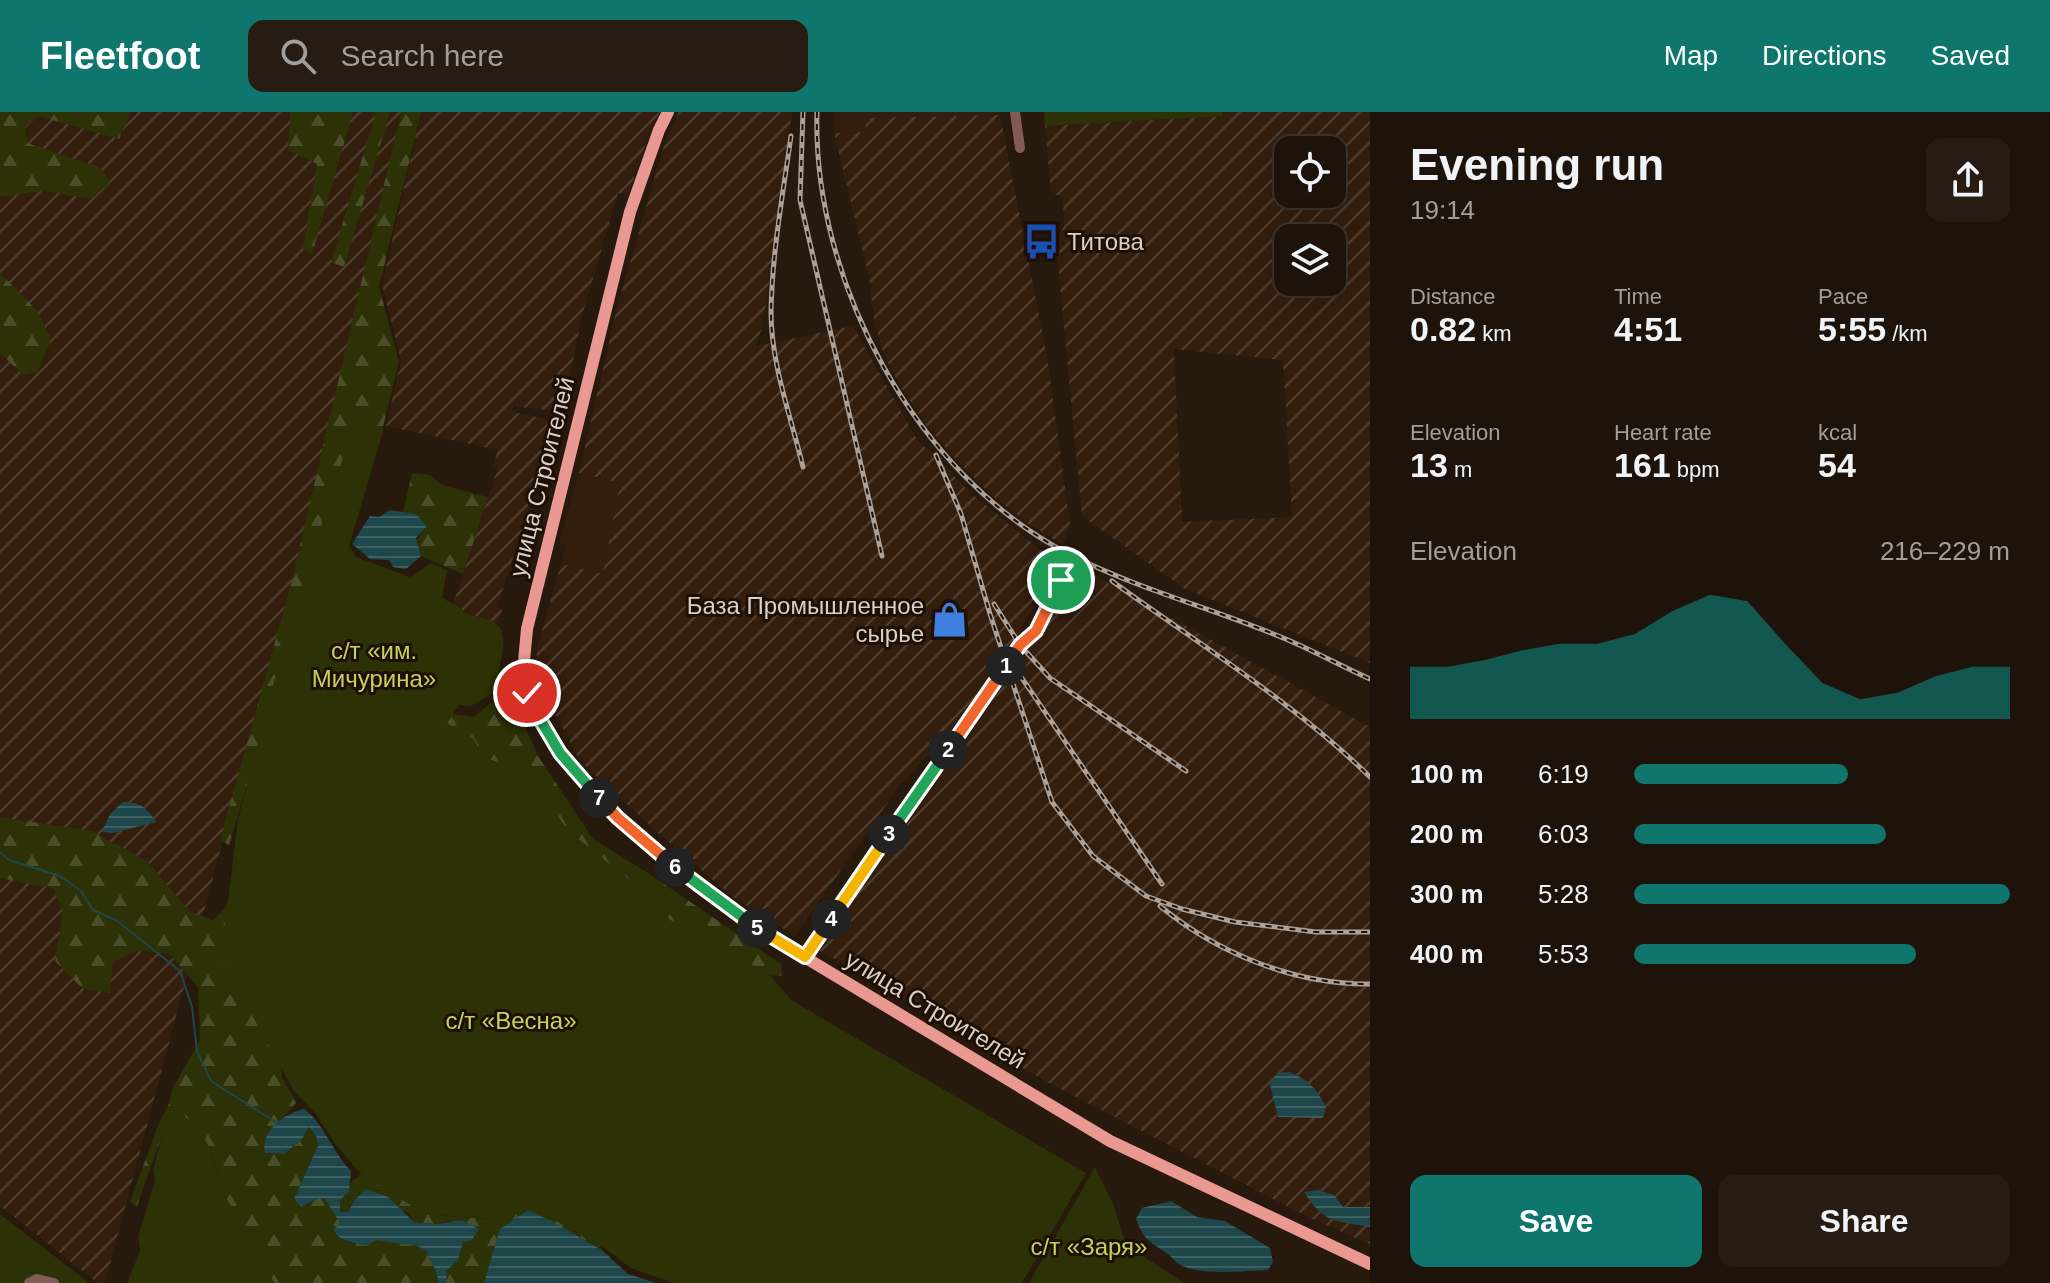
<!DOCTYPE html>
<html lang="en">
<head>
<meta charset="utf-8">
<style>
	:root { --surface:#1e130a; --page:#261c13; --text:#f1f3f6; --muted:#a19e9c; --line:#3c322b; --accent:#0f766e }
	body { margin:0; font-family:Helvetica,sans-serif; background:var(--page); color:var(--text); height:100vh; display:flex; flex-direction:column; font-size:30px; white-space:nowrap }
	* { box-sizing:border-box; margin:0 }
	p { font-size:26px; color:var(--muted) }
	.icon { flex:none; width:44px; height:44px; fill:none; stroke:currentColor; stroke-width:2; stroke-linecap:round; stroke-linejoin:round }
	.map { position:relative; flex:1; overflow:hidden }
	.details { display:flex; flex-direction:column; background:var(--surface); width:680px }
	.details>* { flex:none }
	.fabs { position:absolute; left:1274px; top:24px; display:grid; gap:16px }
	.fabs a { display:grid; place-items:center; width:72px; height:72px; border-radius:16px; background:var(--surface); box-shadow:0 8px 32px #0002,0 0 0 2px var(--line); font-size:40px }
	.pin { position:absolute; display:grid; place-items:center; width:68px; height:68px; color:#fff; margin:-34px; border:4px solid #fff; border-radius:50%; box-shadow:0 2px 8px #0007 }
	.km { position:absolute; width:40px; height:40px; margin:-20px; border-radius:50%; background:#222; color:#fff; font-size:22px; line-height:40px; text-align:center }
	.round { display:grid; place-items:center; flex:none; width:84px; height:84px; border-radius:16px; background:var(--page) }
	.overview { display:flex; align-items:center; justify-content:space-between; height:136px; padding:0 40px }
	h1 { font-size:44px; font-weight:800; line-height:60px }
	.figures { display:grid; grid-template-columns:repeat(3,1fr); gap:12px; height:136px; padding:8px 40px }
	.figures div { display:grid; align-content:center }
	.figures b { font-size:34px; font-weight:800 }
	.figures small { font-size:22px; font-weight:400 }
	.figures p { font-size:22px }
	.chart { height:224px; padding:16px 40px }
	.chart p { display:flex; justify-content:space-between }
	.chart svg { width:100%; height:144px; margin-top:8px; fill:var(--accent); opacity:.7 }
	.cta { display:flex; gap:16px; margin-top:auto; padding:16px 40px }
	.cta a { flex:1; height:92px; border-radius:16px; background:var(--accent); color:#fff; font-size:32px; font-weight:800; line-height:92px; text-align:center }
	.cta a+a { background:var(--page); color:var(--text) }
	ul { padding:0 40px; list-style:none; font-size:26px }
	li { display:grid; grid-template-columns:128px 96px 1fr; align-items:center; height:60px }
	li i { height:20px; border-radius:10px; background:var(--accent) }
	header { display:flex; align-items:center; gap:48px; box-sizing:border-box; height:112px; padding:0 40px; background:var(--accent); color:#fff }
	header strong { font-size:38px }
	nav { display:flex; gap:44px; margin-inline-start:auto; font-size:28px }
	.search { width:560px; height:72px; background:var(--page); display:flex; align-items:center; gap:20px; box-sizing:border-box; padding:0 28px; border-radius:16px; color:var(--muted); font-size:30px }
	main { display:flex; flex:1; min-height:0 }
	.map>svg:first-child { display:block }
	.built { fill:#331e0e }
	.industrial { fill:url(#industrial-furrows); fill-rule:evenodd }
	.forest { fill:url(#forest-firs) }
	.green { fill:#2c3106 }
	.water { fill:url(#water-rules) }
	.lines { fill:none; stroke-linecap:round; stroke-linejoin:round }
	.stream { stroke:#1d474b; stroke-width:2 }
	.minor { stroke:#825b57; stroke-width:10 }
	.major { stroke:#ea9992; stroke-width:12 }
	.rail-casing { stroke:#aca097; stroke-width:5 }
	.rail { stroke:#1e0f05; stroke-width:2; stroke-dasharray:6; stroke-linecap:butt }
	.split-1-casing { stroke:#fff; stroke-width:16 }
	.split-2-casing { stroke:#fff; stroke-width:16 }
	.split-3-casing { stroke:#fff; stroke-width:16 }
	.split-4-casing { stroke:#fff; stroke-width:16 }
	.split-5-casing { stroke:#fff; stroke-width:16 }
	.split-6-casing { stroke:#fff; stroke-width:16 }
	.split-7-casing { stroke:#fff; stroke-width:16 }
	.split-8-casing { stroke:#fff; stroke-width:16 }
	.split-9-casing { stroke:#fff; stroke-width:16 }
	.split-1 { stroke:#f0652b; stroke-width:10 }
	.split-2 { stroke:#f0652b; stroke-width:10 }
	.split-3 { stroke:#22a559; stroke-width:10 }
	.split-4 { stroke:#f5b400; stroke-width:10 }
	.split-5 { stroke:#f5b400; stroke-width:10 }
	.split-6 { stroke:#22a559; stroke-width:10 }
	.split-7 { stroke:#f0652b; stroke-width:10 }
	.split-8 { stroke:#22a559; stroke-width:10 }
	.split-9 { stroke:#f5b400; stroke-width:10 }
	.labels { text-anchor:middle; stroke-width:6; stroke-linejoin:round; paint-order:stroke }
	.poi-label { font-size:24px; fill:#dacfc7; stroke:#1e0f05; text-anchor:start }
	.street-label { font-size:24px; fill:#dacfc7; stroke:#1e0f05 }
	.park-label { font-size:24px; fill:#c3d35a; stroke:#1e0f05 }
</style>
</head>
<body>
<header>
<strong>Fleetfoot</strong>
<div class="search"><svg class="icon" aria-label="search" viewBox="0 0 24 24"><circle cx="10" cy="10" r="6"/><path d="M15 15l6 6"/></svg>Search here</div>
<nav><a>Map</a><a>Directions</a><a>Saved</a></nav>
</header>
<main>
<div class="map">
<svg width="1370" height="1171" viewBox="0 0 1370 1171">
	<defs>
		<pattern id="industrial-furrows" width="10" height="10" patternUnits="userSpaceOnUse" patternTransform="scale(2)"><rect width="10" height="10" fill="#331e0e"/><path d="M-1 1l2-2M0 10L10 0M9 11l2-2" fill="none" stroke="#503e30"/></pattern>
		<pattern id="forest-firs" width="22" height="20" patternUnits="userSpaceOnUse" patternTransform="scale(2)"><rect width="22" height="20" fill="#2c3106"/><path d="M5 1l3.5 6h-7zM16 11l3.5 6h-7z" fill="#4a4e29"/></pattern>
		<pattern id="water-rules" width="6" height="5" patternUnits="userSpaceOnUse" patternTransform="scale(2)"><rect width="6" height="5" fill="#1d474b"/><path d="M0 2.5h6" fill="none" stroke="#3d6063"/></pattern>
	</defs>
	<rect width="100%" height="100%" fill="#28190d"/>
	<!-- built -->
	<path class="built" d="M834,0H1000V3L866,6V20L834,21Z
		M579,361L620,371L603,462L561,452L566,434L559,431Z"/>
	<!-- industrial -->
	<path class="industrial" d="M0,0H417L105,1171H98L0,1094Z
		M421,0H660L650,19L628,83L618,81L582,204L563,300L513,294L512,300L557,309L497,495L502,498L497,512L462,500L463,497L453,493L498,356L493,353L498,338L386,314L401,249L382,173Z
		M679,0H792L763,212L756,234L853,214L916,326L973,383L1058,452L1001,551L969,598L900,673L795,824L733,785L657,720L580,649L536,566L537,537L561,452L603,462L620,371L579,361L617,196L665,30Z
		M1222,0H1370V551L1185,477L1082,404L1056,131L1064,114L1063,87L1051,79L1045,14L1221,4ZM1288,38H1332V82H1288ZM1288,126H1332V170H1288ZM1174,237L1283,248L1292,405L1182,410Z
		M1000,3L1047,244L1070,412L1063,433L1029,412L990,382L956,348L927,314L900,274L884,243L874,208L869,165L834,21L866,20L865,6Z
		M1084,458L1370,615V1132L1312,1107L1045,969L819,838Z"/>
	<!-- forest -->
	<path class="forest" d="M0,0H131L119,27L38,4L25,15L27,31L101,56L110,71L92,87L44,79L0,85Z
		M290,0H353L312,142L303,137L317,52L288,38Z
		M376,0H390L344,155L331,150Z
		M401,0H421L379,175L399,250L383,315L343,441L305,476L229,733L220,728L290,476Z
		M0,161L39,201L51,228L37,260L23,263L0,241Z
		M412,361L430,363L442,373L488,385L463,462L421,444L417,428L427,414L403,400Z
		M506,587L514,590L538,644L593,727L648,761L781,852L782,864L770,863L662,804L655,788L464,675L447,611L453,602L474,605L492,590Z
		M0,705L92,719L147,749L190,800L213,808L224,797L237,774L280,926L282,965L296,991L268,1022L265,1041L284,1042L302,1027L309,1015L316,1024L318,1032L294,1087L301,1095L319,1086L325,1087L340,1111L333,1119C341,1133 360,1131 374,1131L378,1127C422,1137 425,1123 439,1171H274L222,1079L210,1036L162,1024L137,1094L130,1090L158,1013L169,992L172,977L200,928L198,875L168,841L136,839L113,850L110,881L83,877L55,849L63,799L53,776L0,766Z
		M361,1062L425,1102L488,1107L525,1092L600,1133L603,1139L559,1113L491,1150L484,1171H446L447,1157L458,1148L463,1130L448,1109L436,1112L414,1110L407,1100L354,1088L348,1100H340V1087L349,1080L350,1071Z"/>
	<!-- green -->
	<path class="green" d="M1044,0H1222V4L1045,14Z
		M355,309L384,316L349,434L356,445L410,465L431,451L447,458L442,486L463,497V500C473,504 486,506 495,511C513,521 496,563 495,580L471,594L459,593L447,611L473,626L484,645L521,659L571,721L655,788L663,804L770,863L791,888L1086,1061L1022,1171H673L631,1156L600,1133L525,1092L488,1107L425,1102L361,1062L336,1033L316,1002L294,979L221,847L238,707L289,512Z
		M180,1001L197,1014L210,1036L222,1079L274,1171H127L140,1139L138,1125L155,1069L153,1058L162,1024Z
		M1095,1055L1113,1092L1126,1133L1184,1171H1029Z
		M0,1102L89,1171H0Z"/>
	<!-- water -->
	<path class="water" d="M390,398L416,402L427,414L416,426L421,444L406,457L393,455L389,448L370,447L352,432L370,404L379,405Z
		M123,690C140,690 147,696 156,710L113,721L102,720L110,702Z
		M1289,960C1308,967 1317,977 1326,995L1323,1006L1278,1005L1270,973L1277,961Z
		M304,997C323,1010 333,1041 351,1059L349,1080L340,1088V1100H348L354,1089L366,1077L388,1085L414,1110L436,1112L462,1108L479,1117L471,1129L463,1130L458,1148L447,1158L446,1171H439C426,1123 420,1137 378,1128L366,1134C354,1130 339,1130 333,1118L340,1111L325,1087L319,1086L301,1095L294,1087L318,1033L316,1024L309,1015L302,1027L284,1042L265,1041C260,1019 285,1001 304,997Z
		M1319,1078L1334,1083L1343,1095H1370V1115C1336,1109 1323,1111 1304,1080Z
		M1171,1089L1197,1105L1225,1109L1270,1136L1273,1150L1268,1158C1246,1159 1196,1164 1179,1152C1175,1150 1173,1146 1169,1143C1150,1129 1145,1131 1136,1107L1142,1096Z
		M528,1098L559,1113L603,1139L628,1162L656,1171H484L500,1117Z"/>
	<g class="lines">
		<!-- stream -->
		<path class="stream" d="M0,740L9,748L60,764L81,779L93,798L116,808L180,859L192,895L197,939L211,969L277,1011"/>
		<!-- minor -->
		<path class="minor" d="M1015,0L1020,36
			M805,845L1020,533L1036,519L1061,468
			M29,1171L37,1167L54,1171"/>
		<!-- major -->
		<path class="major" d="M668,0L659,18L630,100L527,517L524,549L527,581L560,641L618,706L697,774L758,817L1110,1029L1370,1152"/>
		<defs>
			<path id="rail" d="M803,0L800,88L882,444
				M817,0C812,169 916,364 1069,442C1139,478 1216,497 1288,528C1316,540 1343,555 1370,567
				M791,24C783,82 772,141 771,200C771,252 791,305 803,355
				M936,343L961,402L990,502L1052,690L1093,744L1146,784L1182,797L1235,810L1316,820H1370
				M1112,469C1197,531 1296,592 1370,665
				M994,492L1020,533L1050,566L1186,659
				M1013,553L1162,772
				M1160,794C1217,841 1295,873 1370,872"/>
		</defs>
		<!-- rail casing -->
		<use href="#rail" class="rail-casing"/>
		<!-- rail -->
		<use href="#rail" class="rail"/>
	</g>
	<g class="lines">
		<defs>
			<path id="split-1" d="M1006,554L1020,533L1036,519L1061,468"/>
			<path id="split-2" d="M948,638L1006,554"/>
			<path id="split-3" d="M889,722L948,638"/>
			<path id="split-4" d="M831,807L889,722"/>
			<path id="split-5" d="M757,816L805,845L831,807"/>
			<path id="split-6" d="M675,755L757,816"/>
			<path id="split-7" d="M599,686L618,706L675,755"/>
			<path id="split-8" d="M538,604L560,641L599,686"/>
			<path id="split-9" d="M527,581L538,604"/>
		</defs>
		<!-- split-1 casing -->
		<use href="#split-1" class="split-1-casing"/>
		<!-- split-2 casing -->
		<use href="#split-2" class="split-2-casing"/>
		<!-- split-3 casing -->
		<use href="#split-3" class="split-3-casing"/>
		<!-- split-4 casing -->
		<use href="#split-4" class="split-4-casing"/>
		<!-- split-5 casing -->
		<use href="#split-5" class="split-5-casing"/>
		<!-- split-6 casing -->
		<use href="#split-6" class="split-6-casing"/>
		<!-- split-7 casing -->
		<use href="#split-7" class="split-7-casing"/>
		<!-- split-8 casing -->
		<use href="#split-8" class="split-8-casing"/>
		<!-- split-9 casing -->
		<use href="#split-9" class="split-9-casing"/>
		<!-- split-1 -->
		<use href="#split-1" class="split-1"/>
		<!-- split-2 -->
		<use href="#split-2" class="split-2"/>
		<!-- split-3 -->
		<use href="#split-3" class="split-3"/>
		<!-- split-4 -->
		<use href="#split-4" class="split-4"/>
		<!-- split-5 -->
		<use href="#split-5" class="split-5"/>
		<!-- split-6 -->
		<use href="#split-6" class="split-6"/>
		<!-- split-7 -->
		<use href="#split-7" class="split-7"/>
		<!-- split-8 -->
		<use href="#split-8" class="split-8"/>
		<!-- split-9 -->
		<use href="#split-9" class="split-9"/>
	</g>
	<!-- icons -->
	<defs>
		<symbol id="bus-bare" viewBox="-9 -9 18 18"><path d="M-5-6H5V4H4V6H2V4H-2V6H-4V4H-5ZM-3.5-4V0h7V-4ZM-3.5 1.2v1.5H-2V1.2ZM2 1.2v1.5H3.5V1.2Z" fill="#1a4fb4" stroke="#1e0f05" stroke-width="2.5" paint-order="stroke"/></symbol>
		<symbol id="shop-bare" viewBox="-9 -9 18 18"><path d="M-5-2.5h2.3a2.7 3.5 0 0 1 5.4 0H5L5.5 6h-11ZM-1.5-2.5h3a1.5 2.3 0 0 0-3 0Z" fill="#3f7fe0" stroke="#1e0f05" stroke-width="2.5" paint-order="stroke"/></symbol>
	</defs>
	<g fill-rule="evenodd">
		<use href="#bus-bare" x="1016" y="104" width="51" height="51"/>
		<use href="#shop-bare" x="924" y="482" width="51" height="51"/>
	</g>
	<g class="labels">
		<!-- poi labels -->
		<g class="poi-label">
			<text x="1067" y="138">Титова</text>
			<text x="924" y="502" text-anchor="end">База Промышленное<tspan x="924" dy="28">сырье</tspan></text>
		</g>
		<!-- street labels -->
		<g class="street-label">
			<text transform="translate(542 365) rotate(-76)" y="8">улица Строителей</text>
			<text transform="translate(935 898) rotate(31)" y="8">улица Строителей</text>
		</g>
		<!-- park labels -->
		<g class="park-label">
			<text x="374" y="547">с/т «им.<tspan x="374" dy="28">Мичурина»</tspan></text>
			<text x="511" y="917">с/т «Весна»</text>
			<text x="1089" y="1143">с/т «Заря»</text>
		</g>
	</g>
</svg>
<div class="fabs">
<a><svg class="icon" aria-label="locate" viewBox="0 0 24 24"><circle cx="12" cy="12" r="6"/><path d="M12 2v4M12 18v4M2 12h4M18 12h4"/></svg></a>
<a><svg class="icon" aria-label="layers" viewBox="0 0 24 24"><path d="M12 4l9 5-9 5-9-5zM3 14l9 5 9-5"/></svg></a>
</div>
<div class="pin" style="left:1061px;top:468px;background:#1e9e55"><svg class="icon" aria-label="arrive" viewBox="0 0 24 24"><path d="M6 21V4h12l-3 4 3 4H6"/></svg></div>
<div class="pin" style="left:527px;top:581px;background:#d93025"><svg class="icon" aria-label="check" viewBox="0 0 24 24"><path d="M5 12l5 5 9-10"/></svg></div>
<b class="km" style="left:1006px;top:554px">1</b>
<b class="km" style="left:948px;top:638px">2</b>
<b class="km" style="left:889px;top:722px">3</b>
<b class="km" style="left:831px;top:807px">4</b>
<b class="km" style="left:757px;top:816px">5</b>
<b class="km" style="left:675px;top:755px">6</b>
<b class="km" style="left:599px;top:686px">7</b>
</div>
<section class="details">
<div class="overview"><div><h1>Evening run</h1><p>19:14</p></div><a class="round"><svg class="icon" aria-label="share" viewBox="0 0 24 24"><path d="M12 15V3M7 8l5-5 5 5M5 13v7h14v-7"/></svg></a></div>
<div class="figures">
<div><p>Distance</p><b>0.82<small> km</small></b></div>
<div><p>Time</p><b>4:51</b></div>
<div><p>Pace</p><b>5:55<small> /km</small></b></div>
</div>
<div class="figures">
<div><p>Elevation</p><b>13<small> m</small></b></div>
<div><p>Heart rate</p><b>161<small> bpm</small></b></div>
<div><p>kcal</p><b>54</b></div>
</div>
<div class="chart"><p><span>Elevation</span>216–229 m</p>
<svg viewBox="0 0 160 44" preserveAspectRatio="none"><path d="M0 44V28L10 28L20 26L30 23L40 21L50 21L60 18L70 11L80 6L90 8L100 21L110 33L120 38L130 36L140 31L150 28L160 28V44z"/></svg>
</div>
<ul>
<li><b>100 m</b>6:19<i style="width:57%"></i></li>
<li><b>200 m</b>6:03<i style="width:67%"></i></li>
<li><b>300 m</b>5:28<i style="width:100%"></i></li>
<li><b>400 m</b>5:53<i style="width:75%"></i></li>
</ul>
<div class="cta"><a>Save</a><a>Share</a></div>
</section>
</main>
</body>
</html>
